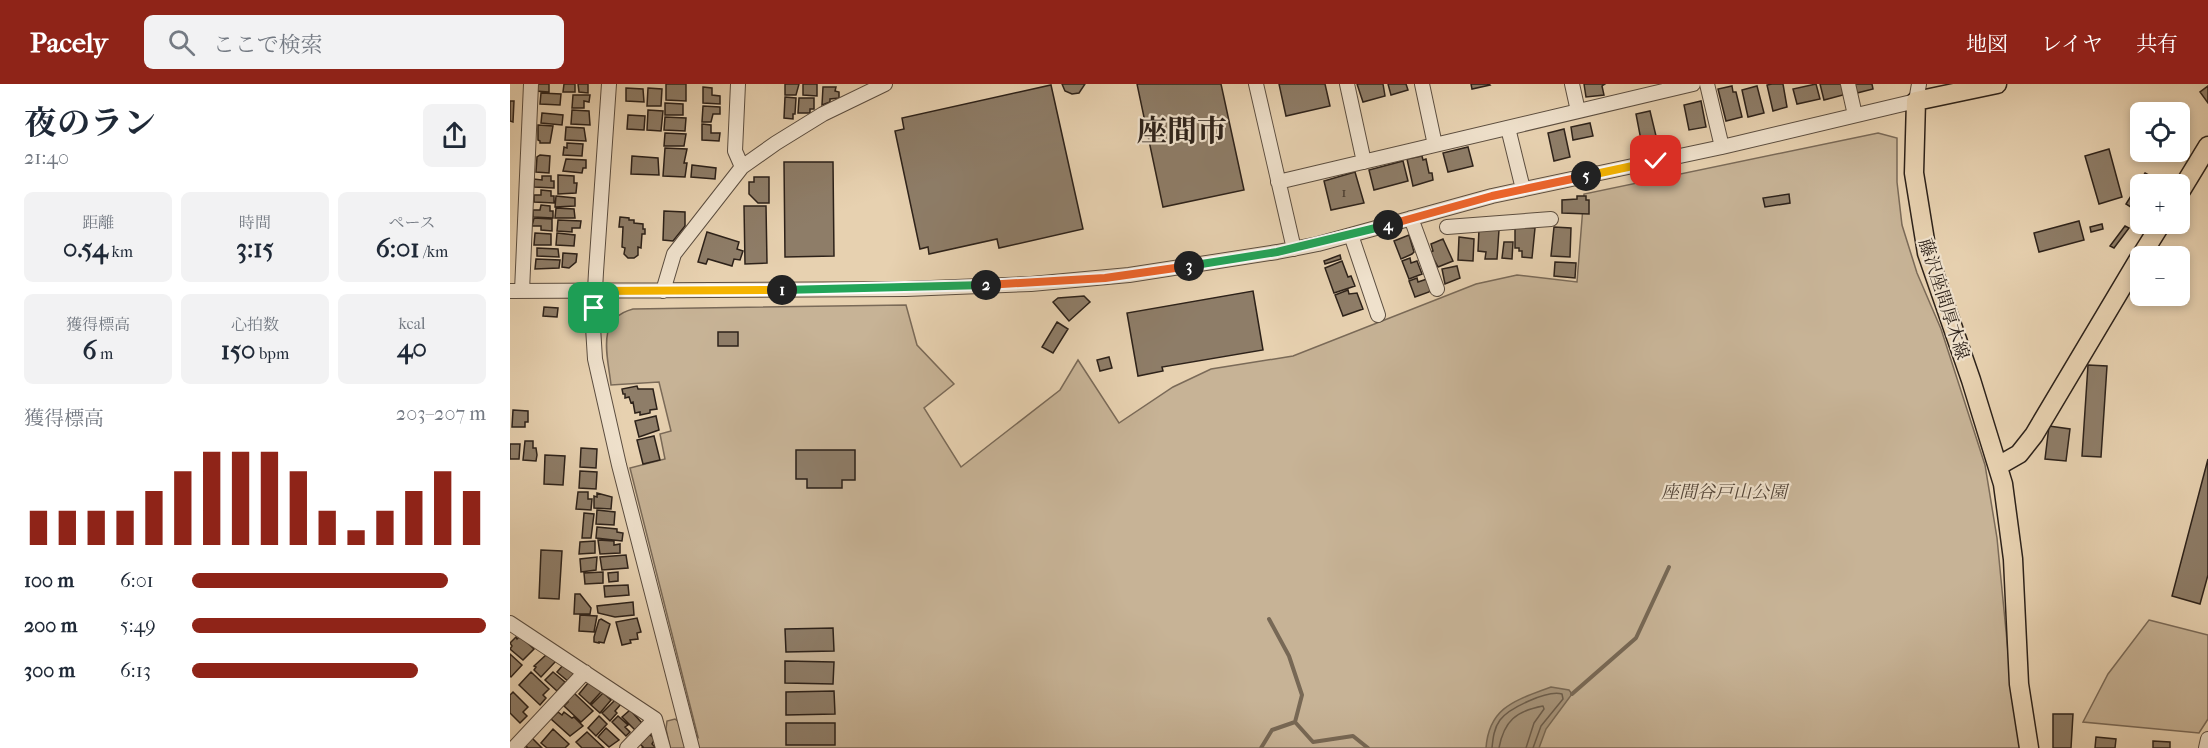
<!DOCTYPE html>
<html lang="ja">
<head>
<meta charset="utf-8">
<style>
	:root { --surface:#fff; --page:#f2f2f3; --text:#1f2937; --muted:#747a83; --accent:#8f2418 }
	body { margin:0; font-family:"IM FELL French Canon","Noto Serif JP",serif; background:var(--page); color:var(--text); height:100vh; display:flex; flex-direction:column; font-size:22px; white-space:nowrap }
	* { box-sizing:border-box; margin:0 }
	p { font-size:20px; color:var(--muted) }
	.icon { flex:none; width:33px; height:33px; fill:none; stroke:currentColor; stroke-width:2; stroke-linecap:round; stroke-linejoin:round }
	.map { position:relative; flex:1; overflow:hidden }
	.details { display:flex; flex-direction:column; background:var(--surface); width:510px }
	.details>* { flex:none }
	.fabs { position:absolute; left:1620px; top:18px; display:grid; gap:12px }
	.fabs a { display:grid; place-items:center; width:60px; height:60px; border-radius:9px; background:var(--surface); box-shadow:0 3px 9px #0003; font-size:30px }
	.pin { position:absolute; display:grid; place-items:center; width:51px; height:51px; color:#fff; margin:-26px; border-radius:12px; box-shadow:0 3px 9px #0006 }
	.km { position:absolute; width:30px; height:30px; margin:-15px; border-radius:50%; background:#222; color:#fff; font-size:16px; line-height:30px; text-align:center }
	.round { display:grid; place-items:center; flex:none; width:63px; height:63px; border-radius:9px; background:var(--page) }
	.headline { display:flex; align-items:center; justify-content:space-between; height:102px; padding:0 24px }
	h1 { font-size:33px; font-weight:700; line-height:45px }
	.metrics { display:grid; grid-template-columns:repeat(3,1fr); gap:9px; height:102px; padding:6px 24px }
	.metrics div { display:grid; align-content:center; border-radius:9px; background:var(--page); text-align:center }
	.metrics b { font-size:26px; font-weight:700 }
	.metrics small { font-size:16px; font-weight:400 }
	.metrics p { font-size:16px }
	.chart { height:168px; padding:12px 24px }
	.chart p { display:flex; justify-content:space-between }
	.chart svg { width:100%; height:108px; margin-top:6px; stroke:var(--accent); stroke-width:6 }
	ul { padding:0 24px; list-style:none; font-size:20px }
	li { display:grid; grid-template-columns:96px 72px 1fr; align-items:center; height:45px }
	li i { height:15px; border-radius:8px; background:var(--accent) }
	header { display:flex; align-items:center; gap:36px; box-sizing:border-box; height:84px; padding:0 30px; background:var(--accent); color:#fff }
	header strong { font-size:28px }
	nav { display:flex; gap:33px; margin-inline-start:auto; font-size:21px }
	.search { width:420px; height:54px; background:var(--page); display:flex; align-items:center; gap:15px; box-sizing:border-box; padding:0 21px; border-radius:9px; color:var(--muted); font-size:22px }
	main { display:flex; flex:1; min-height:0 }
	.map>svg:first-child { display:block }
	.green { fill:#c7b396; stroke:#7a6a58; stroke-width:1.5 }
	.water { fill:#a8967d; stroke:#776855; stroke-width:1.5 }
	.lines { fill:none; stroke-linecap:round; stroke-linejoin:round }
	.shore { stroke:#6a5c4c; stroke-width:1.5 }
	.stream { stroke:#776855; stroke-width:4 }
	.building { fill:#8e7d68; stroke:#2d221a; stroke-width:1.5 }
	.minor-casing { stroke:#5c4e40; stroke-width:16 }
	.major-casing { stroke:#2d221a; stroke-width:21 }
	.minor { stroke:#efe1cc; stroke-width:14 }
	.major { stroke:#e7d1b0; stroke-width:18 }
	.split-1-casing { stroke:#fff; stroke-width:12 }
	.split-2-casing { stroke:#fff; stroke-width:12 }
	.split-3-casing { stroke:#fff; stroke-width:12 }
	.split-4-casing { stroke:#fff; stroke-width:12 }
	.split-5-casing { stroke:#fff; stroke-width:12 }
	.split-6-casing { stroke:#fff; stroke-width:12 }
	.split-1 { stroke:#f5b400; stroke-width:8 }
	.split-2 { stroke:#22a559; stroke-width:8 }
	.split-3 { stroke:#f0652b; stroke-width:8 }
	.split-4 { stroke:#22a559; stroke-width:8 }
	.split-5 { stroke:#f0652b; stroke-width:8 }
	.split-6 { stroke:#f5b400; stroke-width:8 }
	.labels { text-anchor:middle; stroke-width:4.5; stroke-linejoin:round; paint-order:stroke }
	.number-label { font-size:15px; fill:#45392e }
	.street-label { font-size:18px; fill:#2d221a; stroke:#efe1cc }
	.park-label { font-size:18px; font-style:italic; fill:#544639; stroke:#efe1cc }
	.town-label { font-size:30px; font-weight:bold; fill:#2d221a; stroke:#efe1cc }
</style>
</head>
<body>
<header>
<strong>Pacely</strong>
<div class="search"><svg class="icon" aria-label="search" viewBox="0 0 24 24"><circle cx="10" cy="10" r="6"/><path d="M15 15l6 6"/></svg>ここで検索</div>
<nav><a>地図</a><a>レイヤ</a><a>共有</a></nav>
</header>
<main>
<section class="details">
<div class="headline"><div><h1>夜のラン</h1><p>21:40</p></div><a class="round"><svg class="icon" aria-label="share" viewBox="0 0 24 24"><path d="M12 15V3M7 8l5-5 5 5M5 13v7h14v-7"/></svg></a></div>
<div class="metrics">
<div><p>距離</p><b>0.54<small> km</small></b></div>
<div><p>時間</p><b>3:15</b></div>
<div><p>ペース</p><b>6:01<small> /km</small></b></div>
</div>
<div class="metrics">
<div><p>獲得標高</p><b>6<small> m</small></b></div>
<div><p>心拍数</p><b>150<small> bpm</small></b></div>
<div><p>kcal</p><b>40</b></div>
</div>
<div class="chart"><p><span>獲得標高</span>203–207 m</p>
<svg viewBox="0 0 160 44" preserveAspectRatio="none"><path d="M5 44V30M15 44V30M25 44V30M35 44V30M45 44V22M55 44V14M65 44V6M75 44V6M85 44V6M95 44V14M105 44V30M115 44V38M125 44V30M135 44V22M145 44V14M155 44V22"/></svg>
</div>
<ul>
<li><b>100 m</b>6:01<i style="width:87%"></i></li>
<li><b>200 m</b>5:49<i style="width:100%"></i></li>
<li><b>300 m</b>6:13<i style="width:77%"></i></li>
</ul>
</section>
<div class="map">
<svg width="1698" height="664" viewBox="0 0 1698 664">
	<rect width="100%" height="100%" fill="#e7d1b0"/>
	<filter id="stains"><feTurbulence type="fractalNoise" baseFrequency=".00333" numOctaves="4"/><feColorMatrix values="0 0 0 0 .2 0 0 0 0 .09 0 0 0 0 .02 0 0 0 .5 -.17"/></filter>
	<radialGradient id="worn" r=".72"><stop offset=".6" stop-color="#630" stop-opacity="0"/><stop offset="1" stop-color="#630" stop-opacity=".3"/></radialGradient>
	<!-- green -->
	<path class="green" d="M1368,49L1387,54V98L1392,141L1407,189L1431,245L1475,381L1487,454L1502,609L1510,664H160L156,645L157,637L165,635L188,653L120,384L155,375L150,350L161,347L149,298L101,301C98,272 85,235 123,225L396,221L407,261L444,300L414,324L451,383L550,306L568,276L609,339L663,303L701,285L783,272L966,200L1007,191L1067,198L1074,110Z
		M1639,536L1698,551V635L1689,649L1573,638L1598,590Z"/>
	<!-- water -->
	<path class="water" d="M1041,603L1059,606L1062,610L1036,645L1029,664H976C979,622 1007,616 1041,603Z"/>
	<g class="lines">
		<!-- shore -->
		<path class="shore" d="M982,664C983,654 984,644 990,636C999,624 1037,606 1052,610L1053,615L1031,642L1023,664
			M989,664C994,637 1006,627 1033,622L1034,625L1024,639L1016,664"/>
		<!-- stream -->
		<path class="stream" d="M759,535L779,572L792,611L785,638
			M1062,610L1126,554L1159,483
			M751,664L762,646L785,638L803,658L843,652L858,664"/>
	</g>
	<!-- building -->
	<path class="building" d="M26,0H39V8L25,7Z
		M54,0H65V8H53Z
		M68,0H78V9L69,8Z
		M156,0H176V17L156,16Z
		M275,0H289L286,11H275Z
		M293,0H307V12L293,11Z
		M552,0H575L569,9L562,10L555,7Z
		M627,0H711L734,106L653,123Z
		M769,0H815L820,22L776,32Z
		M847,0H873L875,12L853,18Z
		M878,0H896L898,6L881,11Z
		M961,0H979L980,1L962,5Z
		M1074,0H1095L1092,2L1094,11L1076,13Z
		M1262,0H1273L1277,23L1263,27L1257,1Z
		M1306,0L1310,15L1287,20L1283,5Z
		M1310,0H1332L1333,11L1314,16Z
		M1345,0H1362L1363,5L1347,9Z
		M541,1L573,145L489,164L487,155L419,170L418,163L410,165L385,47L394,45L392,34Z
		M1222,2L1223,8H1226L1232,33L1216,37L1208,5Z
		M1247,2L1254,29L1238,33L1232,6Z
		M1698,2V19L1690,8Z
		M193,3L202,4V11L210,12V20L193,19Z
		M313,3H326L325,7L329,8V14L320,15V18L312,21Z
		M116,4L133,5L134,18L116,17Z
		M138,4L152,5L151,22H137Z
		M31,9L51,10L50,21L30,20Z
		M63,11H80L79,18L74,17V24H62Z
		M275,13L286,14L285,30H283V35L274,34Z
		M289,14H304V25H300V29H288Z
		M0,17H4L3,38L0,37Z
		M1191,17L1196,43L1179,46L1174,21Z
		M155,19L173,20V31H155Z
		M193,22L210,23V30H203L201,38H192Z
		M62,26L79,27L80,41L61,40Z
		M138,26L153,27L151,47L137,46Z
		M1140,27L1146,52L1131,56L1126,30Z
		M32,29L53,31L52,41L31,39Z
		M118,31L135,32L134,46L117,45Z
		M155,33L176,34L175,47L154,46Z
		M1080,39L1083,52L1063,56L1061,43Z
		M192,40L201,41V49H210L209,57L192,56Z
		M28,41L43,42L40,59H30V57L28,56Z
		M56,43L74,44L76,57L55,56Z
		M1054,45L1060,73L1044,77L1038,49Z
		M155,49L176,50L174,62H154Z
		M57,59L73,60L72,72L53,71L54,63L57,64Z
		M958,63L963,82L938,88L933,69Z
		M155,64L177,65L174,79H177L175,93L153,92Z
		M1599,65L1612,113L1589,120L1575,72Z
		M30,71L40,72L39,89L26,88L27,73Z
		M122,72L148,74L149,91L121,90Z
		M912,72L913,76L916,75L919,89H922L923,96L903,102L897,75Z
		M56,75L76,76V84H73L72,89L53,87Z
		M893,77L898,97L864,106L859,86Z
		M274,78H323L324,172L275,173Z
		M182,81L206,84L205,95L181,93Z
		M845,88L854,119L821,126L814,97Z
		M1635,89L1651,98L1649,100H1630V129L1616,120Z
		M48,91L64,92V99H67L66,109L48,110Z
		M32,92H41V97H44V104L24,103V95L32,96Z
		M244,93H259V119H248L239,110V98H244Z
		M31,106L41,107V112H44V119L24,118V111H31Z
		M1279,110L1280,119L1255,123L1253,114Z
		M46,112L65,114V122L45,123Z
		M1067,112H1076V116H1079V130L1052,129V116L1067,115Z
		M31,121L40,122V127H43V134L23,133V126H30Z
		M234,122H256L257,179L235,180Z
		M46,124L64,125L65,134H45Z
		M154,127L175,128V142L163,157L153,156Z
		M110,133L119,134V136H124V139L133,140V145H135V150H132L131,164L128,163V171L124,174H118L114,170L115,164L112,163L113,143H109Z
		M24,134L42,135V147L31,146V142H22Z
		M48,136L71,137L70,144H62V148L47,147Z
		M1569,137L1574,156L1529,168L1524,149Z
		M1592,140L1593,145L1581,148L1580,143Z
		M1615,142L1619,144L1604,164L1600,162Z
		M1005,143L1025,144L1022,174L1012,173V167H1009V164H1005Z
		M1044,143L1061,144L1060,173L1041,172Z
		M969,145L989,146L987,175H975L976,168L968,167Z
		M197,148L229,158L227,165L233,167L230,176L224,175L222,182L198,175L196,180L188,178Z
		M25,149L41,150V161H24Z
		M47,149L65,151L64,162L46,161Z
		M899,151L904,168L902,170L891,175L884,157Z
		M949,153L964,155L963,177L948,176Z
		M933,155L943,177L928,183L920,168L923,167L921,160Z
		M994,158H1003L1002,175L992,174Z
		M27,164L48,165L49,173L27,172Z
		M53,169L67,170L66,178L59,184L52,183Z
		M830,171L831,175L815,180L814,177Z
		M900,174L901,179L907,177L912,190L899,195L892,177Z
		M26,175L50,176L49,184L25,185Z
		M832,177L838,193L841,192L845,202L824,209L815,184Z
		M1045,178L1066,179L1065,194L1044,192Z
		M947,182L950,194L935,200L932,185Z
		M907,194L908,198L917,195L921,204L919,208L905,213L899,197Z
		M838,206L839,210L847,209L853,225L833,232L825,211Z
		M743,207L753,266L652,283L653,287L628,292L617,229Z
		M574,212L580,218L559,237L543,218L548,214Z
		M34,223L48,224L47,233L33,232Z
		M547,238L558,245L543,269L532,263Z
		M208,248H228V262H208Z
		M599,273L602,284L590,287L587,276Z
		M1578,281L1597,282L1591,373L1572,372Z
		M127,302L128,305H143L147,325L140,326V329L130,331V328L125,329L123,318L121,319L119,313L115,314V310H113L112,305Z
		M3,326L18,327V338H15V343H2Z
		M146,332L149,346L129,353L125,337Z
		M1539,342L1560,345L1556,377L1535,375Z
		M144,352L150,376L133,380L127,356Z
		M15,357H23V364H26L27,371L26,377L13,376Z
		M0,360H10L9,375H0Z
		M71,364L87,365L86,384L70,383Z
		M286,366H345V396H332V404H297V395H286Z
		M35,371L55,372L53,401L34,400Z
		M1698,375V491L1690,520L1662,512Z
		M70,387L87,388L86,405L69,404Z
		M68,408H78V415H82L81,426L66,425Z
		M87,409L102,413L101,425L84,424V412L87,413Z
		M87,426L105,428L104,441L86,440Z
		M74,429L84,430L81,454H72Z
		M87,443L107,445V448L113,449L112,457L86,454Z
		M88,456L104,457V461L110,460V469L90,470Z
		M85,457V469L69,470L70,458Z
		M31,466L52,467L49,515L29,514Z
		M116,471L118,484L92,486L90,473Z
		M87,473L86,486L71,488L70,475Z
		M93,488V499L75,500L74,489Z
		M108,488V497L99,498L98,489Z
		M118,501L119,511L95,513L94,502Z
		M65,510H70L81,524L80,530H64Z
		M123,518L124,531L105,533L88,529L87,522Z
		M70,531L87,532L84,548L69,547Z
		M127,534L131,548L127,549L128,555L120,556L121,559L112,561L106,538Z
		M91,535L100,540L94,559L89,558V559L84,558V553L89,536Z
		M323,544L324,567L276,568L275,545Z
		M10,552L24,565L13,576L0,565L2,562L0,559L6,553L7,555Z
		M0,570L12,581L1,593L0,592Z
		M36,571L46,577L31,593L24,586L26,583L24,582Z
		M275,577L324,578L323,600L275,599Z
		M54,580L66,591L59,598L47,588Z
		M21,588L39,605L33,611L36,614L30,621L9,601Z
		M43,588L55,598L47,607L35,596Z
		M80,598L91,608L80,620L69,610L78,599Z
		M324,607L325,630L276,631V608Z
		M3,608L18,623L13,628L17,632L10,639L0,629V611Z
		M64,609L83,627L71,638L54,622L58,618L56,617Z
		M93,609L101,616L90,629L81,621Z
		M106,615L111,620L105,627L107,629L100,637L92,629Z
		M120,626L132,639L125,646L112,633Z
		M48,628L52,631L54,628L62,634L64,633L73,642L60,652L41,635Z
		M1543,630H1563L1561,664H1543Z
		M89,632L97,640L86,652L78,644Z
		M108,632L118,641L115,643L120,648L116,652L102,638Z
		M276,639H325V661H276Z
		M96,644L109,656L99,663L88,653Z
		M43,645L59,660L55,664H37L31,659Z
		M77,648L94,664H72L66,658Z
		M139,650L145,655L142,660L146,664H132L133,663L130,660Z
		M21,653L32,664H16L17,663L14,660Z
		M1586,653L1606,655L1605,664H1585Z
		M1643,657L1660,658V664H1643Z"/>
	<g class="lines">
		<defs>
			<path id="minor" d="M99,0L86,188L83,243L85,275L109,381L182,664
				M228,0L225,67L232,83
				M746,0L784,165
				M837,0L854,78
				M912,0L925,61
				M1062,0L1068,27
				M1197,0L1212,63
				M1338,0L1345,31
				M998,44L1013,105
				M768,98L1183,0
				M901,134L927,205
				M937,143L1041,135
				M841,151L868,231
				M0,207L396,205L521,200L619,191L767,168L808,160L982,112L1212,63L1406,17L1409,0
				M12,207L21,0
				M153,207L164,170L232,83L266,59L313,30L375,0
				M0,539L145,635L153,664
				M4,664L75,588
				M117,664L145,635
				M1696,664L1698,655"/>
			<path id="major" d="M1487,0L1406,17L1404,89L1417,169L1461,296L1493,400L1503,475L1509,600L1519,664
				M1670,108L1698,62
				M1631,172L1651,140
				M1488,382L1509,370L1524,351L1630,173"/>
		</defs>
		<!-- minor casing -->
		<use href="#minor" class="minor-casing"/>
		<!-- major casing -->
		<use href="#major" class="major-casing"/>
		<!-- minor -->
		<use href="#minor" class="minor"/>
		<!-- major -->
		<use href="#major" class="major"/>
	</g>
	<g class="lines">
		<defs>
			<path id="split-1" d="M84,224L85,207L272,206"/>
			<path id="split-2" d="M272,206L476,201"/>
			<path id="split-3" d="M476,201L595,194L679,182"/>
			<path id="split-4" d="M679,182L767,168L878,141"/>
			<path id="split-5" d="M878,141L982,112L1076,92"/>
			<path id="split-6" d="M1076,92L1146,77"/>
		</defs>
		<!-- split-1 casing -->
		<use href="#split-1" class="split-1-casing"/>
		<!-- split-2 casing -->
		<use href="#split-2" class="split-2-casing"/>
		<!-- split-3 casing -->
		<use href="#split-3" class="split-3-casing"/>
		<!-- split-4 casing -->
		<use href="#split-4" class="split-4-casing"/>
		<!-- split-5 casing -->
		<use href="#split-5" class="split-5-casing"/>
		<!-- split-6 casing -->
		<use href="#split-6" class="split-6-casing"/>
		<!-- split-1 -->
		<use href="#split-1" class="split-1"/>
		<!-- split-2 -->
		<use href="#split-2" class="split-2"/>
		<!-- split-3 -->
		<use href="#split-3" class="split-3"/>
		<!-- split-4 -->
		<use href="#split-4" class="split-4"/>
		<!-- split-5 -->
		<use href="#split-5" class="split-5"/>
		<!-- split-6 -->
		<use href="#split-6" class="split-6"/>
	</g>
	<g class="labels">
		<!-- number labels -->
		<g class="number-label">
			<text x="834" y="113">1</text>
		</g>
		<!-- street labels -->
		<g class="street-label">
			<text transform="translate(1434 215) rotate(72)" y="6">藤沢座間厚木線</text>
		</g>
		<!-- park labels -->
		<g class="park-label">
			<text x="1214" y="414">座間谷戸山公園</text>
		</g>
		<!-- town labels -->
		<g class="town-label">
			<text x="672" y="57">座間市</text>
		</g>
	</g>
	<rect width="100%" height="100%" filter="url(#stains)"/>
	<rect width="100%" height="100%" fill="url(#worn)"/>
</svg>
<div class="fabs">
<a><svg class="icon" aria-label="locate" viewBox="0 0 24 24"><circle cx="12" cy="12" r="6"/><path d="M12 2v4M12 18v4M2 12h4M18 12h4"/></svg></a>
<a>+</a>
<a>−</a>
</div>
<div class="pin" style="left:84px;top:224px;background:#1e9e55"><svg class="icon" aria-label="arrive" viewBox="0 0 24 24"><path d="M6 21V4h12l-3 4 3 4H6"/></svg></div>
<div class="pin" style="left:1146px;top:77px;background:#d93025"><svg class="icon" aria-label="check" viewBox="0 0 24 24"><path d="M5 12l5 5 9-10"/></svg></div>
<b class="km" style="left:272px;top:206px">1</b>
<b class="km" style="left:476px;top:201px">2</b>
<b class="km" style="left:679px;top:182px">3</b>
<b class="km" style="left:878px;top:141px">4</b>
<b class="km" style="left:1076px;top:92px">5</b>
</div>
</main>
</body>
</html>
